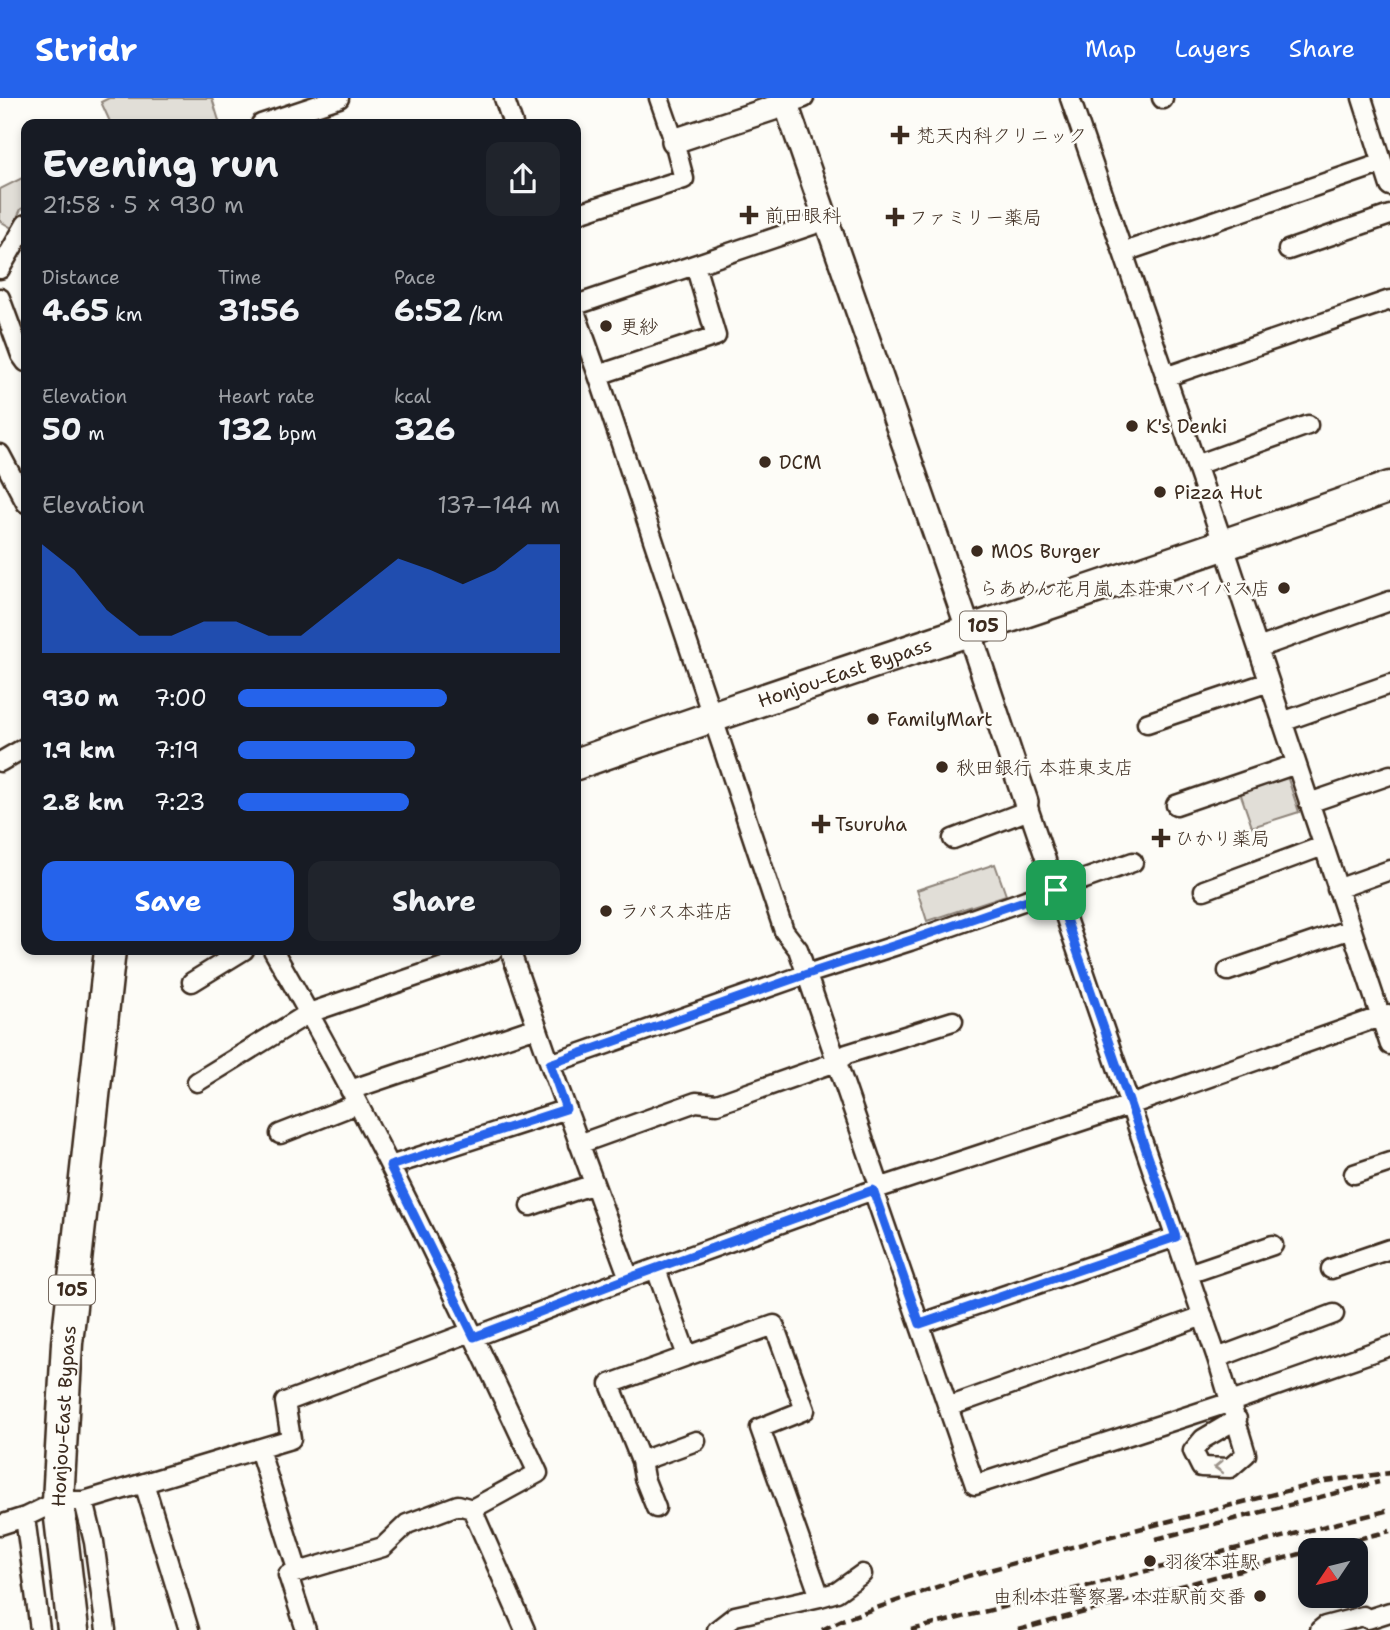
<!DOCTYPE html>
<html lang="en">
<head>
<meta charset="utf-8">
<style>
	:root { --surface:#171b24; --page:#20242c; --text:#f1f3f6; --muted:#9ea1a6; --accent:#2563eb }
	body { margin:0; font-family:"Shantell Sans","Klee One",sans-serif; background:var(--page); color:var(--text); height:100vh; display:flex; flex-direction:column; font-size:26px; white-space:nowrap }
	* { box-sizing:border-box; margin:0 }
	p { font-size:23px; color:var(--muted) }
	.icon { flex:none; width:38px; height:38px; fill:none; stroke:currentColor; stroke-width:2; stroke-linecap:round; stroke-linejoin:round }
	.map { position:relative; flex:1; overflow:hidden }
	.side { position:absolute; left:21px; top:21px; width:560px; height:836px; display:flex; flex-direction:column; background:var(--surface); border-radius:14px; box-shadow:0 4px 10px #0003 }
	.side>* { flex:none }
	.needle { width:46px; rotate:235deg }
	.fabs { position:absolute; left:1298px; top:1440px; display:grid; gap:14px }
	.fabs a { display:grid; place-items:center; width:70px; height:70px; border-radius:14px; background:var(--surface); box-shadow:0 4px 10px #0003; font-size:35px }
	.pin { position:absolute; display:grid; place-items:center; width:60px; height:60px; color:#fff; margin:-30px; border-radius:14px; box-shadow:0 4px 10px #0006 }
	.round { display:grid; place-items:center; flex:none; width:74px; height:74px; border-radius:14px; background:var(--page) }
	.headline { display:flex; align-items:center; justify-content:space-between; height:119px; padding:0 21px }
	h1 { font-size:38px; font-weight:700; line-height:52px }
	.figures { display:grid; grid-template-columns:repeat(3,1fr); gap:10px; height:119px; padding:7px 21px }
	.figures div { display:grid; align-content:center }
	.figures b { font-size:30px; font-weight:700 }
	.figures small { font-size:19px; font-weight:400 }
	.figures p { font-size:19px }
	.chart { height:196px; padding:14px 21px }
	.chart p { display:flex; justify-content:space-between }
	.chart svg { width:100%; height:126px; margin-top:7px; fill:var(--accent); opacity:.7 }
	.cta { display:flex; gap:14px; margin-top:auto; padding:14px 21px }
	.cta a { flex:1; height:80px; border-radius:14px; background:var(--accent); color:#fff; font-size:28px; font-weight:700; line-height:80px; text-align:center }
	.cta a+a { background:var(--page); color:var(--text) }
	ul { padding:0 21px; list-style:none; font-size:23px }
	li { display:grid; grid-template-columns:112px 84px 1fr; align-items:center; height:52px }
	li i { height:18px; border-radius:9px; background:var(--accent) }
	header { display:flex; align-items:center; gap:42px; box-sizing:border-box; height:98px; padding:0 35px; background:var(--accent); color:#fff }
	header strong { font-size:33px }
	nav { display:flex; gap:38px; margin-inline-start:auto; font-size:24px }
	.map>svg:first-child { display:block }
	.green { fill:#e1ded7; stroke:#8e847a; stroke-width:2 }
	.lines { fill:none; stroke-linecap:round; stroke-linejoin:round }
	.minor-casing { stroke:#3b2a1e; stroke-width:23 }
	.tertiary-casing { stroke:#3b2a1e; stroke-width:28 }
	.trunk-casing { stroke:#3b2a1e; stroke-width:35 }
	.minor { stroke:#fdfcf7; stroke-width:18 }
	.tertiary { stroke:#fdfcf7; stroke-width:23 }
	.trunk { stroke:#fdfcf7; stroke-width:30 }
	.rail { stroke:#3b2a1e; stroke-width:4.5; stroke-dasharray:10 5; stroke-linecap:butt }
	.oneway { stroke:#9c938a }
	.route-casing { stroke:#fff; stroke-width:14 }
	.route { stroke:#2563eb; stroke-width:9 }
	.poi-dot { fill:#3b2a1e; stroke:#fdfcf7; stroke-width:2.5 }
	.labels { text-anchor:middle; stroke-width:5; stroke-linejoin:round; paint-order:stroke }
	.shield { fill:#fdfcf7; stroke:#75695f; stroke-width:2 }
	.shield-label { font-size:18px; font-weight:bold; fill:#3b2a1e }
	.poi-label { font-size:19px; fill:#3b2a1e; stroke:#fdfcf7; text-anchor:start }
	.street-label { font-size:19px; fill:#3b2a1e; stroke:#fdfcf7 }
</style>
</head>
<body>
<header>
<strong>Stridr</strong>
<nav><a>Map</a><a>Layers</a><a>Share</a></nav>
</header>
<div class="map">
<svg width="1390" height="1532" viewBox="0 0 1390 1532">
	<rect width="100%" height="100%" fill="#fdfcf7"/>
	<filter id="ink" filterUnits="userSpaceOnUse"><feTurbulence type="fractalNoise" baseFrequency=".0143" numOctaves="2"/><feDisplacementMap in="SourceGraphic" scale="14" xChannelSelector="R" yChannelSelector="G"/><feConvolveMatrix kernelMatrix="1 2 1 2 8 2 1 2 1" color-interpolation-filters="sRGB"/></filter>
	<g filter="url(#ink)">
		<!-- green -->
		<path class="green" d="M109,0H212L220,26H111L101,4Z
			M26,78V109L21,111L12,130L0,123V91Z
			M1287,678L1299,714L1252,729L1240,694Z
			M995,766L1006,797L927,823L917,792Z"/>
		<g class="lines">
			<defs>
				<path id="minor" d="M504,0L513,26
					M784,0L786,6L804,0
					M1070,0L1224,448L1390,947
					M1162,0L1163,1
					M1362,0L1390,88
					M261,26L339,0
					M576,116L684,81L674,43L659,0
					M1288,152L1390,117
					M1124,154L1383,65
					M0,171L26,126
					M0,200L21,257L26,264
					M576,207L827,122
					M576,216L598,277L784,833L798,851L880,1090
					M598,277L716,238L695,167
					M1165,279L1390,202
					M0,356L26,405
					M1196,367L1308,327
					M1258,550L1390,503
					M1282,624L1390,586
					M1147,625L1269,584
					M0,664L26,649
					M1026,704L1217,1260L1246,1356L1230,1370L1201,1369L1193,1353L1203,1341L1237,1321
					M1309,705L1390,677
					M1176,707L1296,666
					M953,741L1029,712
					M1337,791L1390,772
					M1204,792L1323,748
					M273,852C314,923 353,995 390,1068C442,1169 490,1273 538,1375L472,1411L458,1407L407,1426L383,1449L288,1477L306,1532
					M510,852L550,966L629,1180
					M1228,873L1351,831
					M192,884L244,852
					M550,966L807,876L910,843L1133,764
					M197,984L309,915L493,852
					M350,992L537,929
					M280,1036L357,1006
					M579,1046L696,1004L717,1006L836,964L847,956L953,923
					M390,1068L567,1011
					M1354,1076L1390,1064
					M873,1092L975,1387L1231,1304L1390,1248
					M530,1108L594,1086
					M656,1171L687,1258L774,1227L805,1312L760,1330L820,1499L837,1494L862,1476
					M1331,1171L1390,1151
					M1188,1176L1273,1147
					M920,1226L1176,1139
					M474,1239L629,1180L873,1092L1130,1007L1388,916
					M1217,1260L1334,1216
					M948,1309L1203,1218
					M259,1351L298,1474
					M641,1363L696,1343
					M144,1385L189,1532
					M84,1403L94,1444L106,1532
					M656,1410L644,1380L641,1363L610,1286L687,1258
					M472,1411L525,1532
					M25,1419L40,1532
					M0,1427L25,1419L58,1403H84L291,1341L285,1304L471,1234
					M717,1532L735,1518L820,1499
					M1320,1532L1325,1528L1363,1518L1368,1521L1390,1514"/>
				<path id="tertiary" d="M674,43L786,6L969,533L1026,704"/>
				<g id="trunk">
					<path id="s1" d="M576,666C846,571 1120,485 1390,389"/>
					<path id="s2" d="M73,1532L58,1403L67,1245L110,852"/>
				</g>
			</defs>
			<!-- minor casing -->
			<use href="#minor" class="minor-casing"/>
			<!-- tertiary casing -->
			<use href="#tertiary" class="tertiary-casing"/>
			<!-- trunk casing -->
			<use href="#trunk" class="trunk-casing"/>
			<!-- minor -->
			<use href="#minor" class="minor"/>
			<!-- tertiary -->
			<use href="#tertiary" class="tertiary"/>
			<!-- trunk -->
			<use href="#trunk" class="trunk"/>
			<!-- rail -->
			<path class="rail" d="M1156,1441L1379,1384
				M1313,1452L1390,1433
				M822,1532L842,1522L968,1478L1104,1440L1325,1383L1390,1375
				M911,1532L1390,1412
				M1018,1532L1311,1453"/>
		</g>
		<!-- one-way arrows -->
		<defs><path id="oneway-chevron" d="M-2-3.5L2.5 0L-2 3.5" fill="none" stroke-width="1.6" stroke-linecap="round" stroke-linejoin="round" transform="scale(1.75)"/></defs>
		<use class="oneway" href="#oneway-chevron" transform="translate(1219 1369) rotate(178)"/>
	</g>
	<g class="lines" filter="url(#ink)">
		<defs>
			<path id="route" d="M1056,792L1176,1139L920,1226L873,1092L629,1180L474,1239L390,1068L566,1011L550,966L807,876L911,842Z"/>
		</defs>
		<!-- route casing -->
		<use href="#route" class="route-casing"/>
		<!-- route -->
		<use href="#route" class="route"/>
	</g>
	<!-- markers -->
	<g class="poi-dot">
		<path d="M896.5 26.5h7v7h7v7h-7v7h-7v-7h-7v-7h7z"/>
		<path d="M745.5 106.5h7v7h7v7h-7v7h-7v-7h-7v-7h7z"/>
		<path d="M891.5 108.5h7v7h7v7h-7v7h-7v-7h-7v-7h7z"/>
		<circle cx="606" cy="228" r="7"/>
		<circle cx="1132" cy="328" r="7"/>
		<circle cx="765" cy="364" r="7"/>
		<circle cx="1160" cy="394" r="7"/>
		<circle cx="977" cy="453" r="7"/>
		<circle cx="1284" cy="490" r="7"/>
		<circle cx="873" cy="621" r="7"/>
		<circle cx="942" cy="669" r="7"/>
		<path d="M817.5 715.5h7v7h7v7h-7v7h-7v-7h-7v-7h7z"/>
		<path d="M1157.5 729.5h7v7h7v7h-7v7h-7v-7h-7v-7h7z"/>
		<circle cx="606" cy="813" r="7"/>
		<circle cx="1150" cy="1463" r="7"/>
		<circle cx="1260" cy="1498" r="7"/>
	</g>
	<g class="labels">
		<!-- shield labels -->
		<g class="shield">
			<rect x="960" y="513.5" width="46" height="29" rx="5"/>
			<rect x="49" y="1177.5" width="46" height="29" rx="5"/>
		</g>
		<g class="shield-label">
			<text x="983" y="534">105</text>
			<text x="72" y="1198">105</text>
		</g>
		<!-- poi labels -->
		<g class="poi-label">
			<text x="916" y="44">梵天内科クリニック</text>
			<text x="765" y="124">前田眼科</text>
			<text x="909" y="126">ファミリー薬局</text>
			<text x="620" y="235">更紗</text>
			<text x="1146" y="335">K's Denki</text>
			<text x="779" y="371">DCM</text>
			<text x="1174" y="401">Pizza Hut</text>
			<text x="991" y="460">MOS Burger</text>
			<text x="1270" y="497" text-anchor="end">らあめん花月嵐 本荘東バイパス店</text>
			<text x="887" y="628">FamilyMart</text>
			<text x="956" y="676">秋田銀行 本荘東支店</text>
			<text x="835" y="733">Tsuruha</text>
			<text x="1175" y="747">ひかり薬局</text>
			<text x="620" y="820">ラパス本荘店</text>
			<text x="1164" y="1470">羽後本荘駅</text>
			<text x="1246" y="1505" text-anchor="end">由利本荘警察署 本荘駅前交番</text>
		</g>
		<!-- street labels -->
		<g class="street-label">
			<text dy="7" stroke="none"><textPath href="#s1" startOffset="284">Honjou-East Bypass</textPath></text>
			<text dy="7" stroke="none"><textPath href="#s2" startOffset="215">Honjou-East Bypass</textPath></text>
		</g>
	</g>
</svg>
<div class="fabs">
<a><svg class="needle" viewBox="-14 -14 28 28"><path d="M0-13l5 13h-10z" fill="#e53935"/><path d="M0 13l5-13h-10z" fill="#9ea1a6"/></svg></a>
</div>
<div class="pin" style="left:1056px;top:792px;background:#1e9e55"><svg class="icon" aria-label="arrive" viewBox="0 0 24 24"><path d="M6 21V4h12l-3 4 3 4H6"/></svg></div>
<section class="side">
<div class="headline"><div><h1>Evening run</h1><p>21:58 · 5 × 930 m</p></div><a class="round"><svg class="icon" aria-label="share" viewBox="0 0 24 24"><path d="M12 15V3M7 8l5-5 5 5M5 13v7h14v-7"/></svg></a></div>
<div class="figures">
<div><p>Distance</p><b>4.65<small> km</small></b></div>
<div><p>Time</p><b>31:56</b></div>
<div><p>Pace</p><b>6:52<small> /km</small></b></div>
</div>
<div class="figures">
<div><p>Elevation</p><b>50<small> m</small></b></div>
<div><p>Heart rate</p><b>132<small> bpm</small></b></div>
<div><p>kcal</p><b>326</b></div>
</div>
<div class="chart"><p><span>Elevation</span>137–144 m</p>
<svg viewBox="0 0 160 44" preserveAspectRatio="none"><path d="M0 44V6L10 15L20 29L30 38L40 38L50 33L60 33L70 38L80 38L90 29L100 20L110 11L120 15L130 20L140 15L150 6L160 6V44z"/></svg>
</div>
<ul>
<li><b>930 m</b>7:00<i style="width:65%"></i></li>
<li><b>1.9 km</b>7:19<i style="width:55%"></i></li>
<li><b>2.8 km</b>7:23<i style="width:53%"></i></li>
</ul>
<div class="cta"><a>Save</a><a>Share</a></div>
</section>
</div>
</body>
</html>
